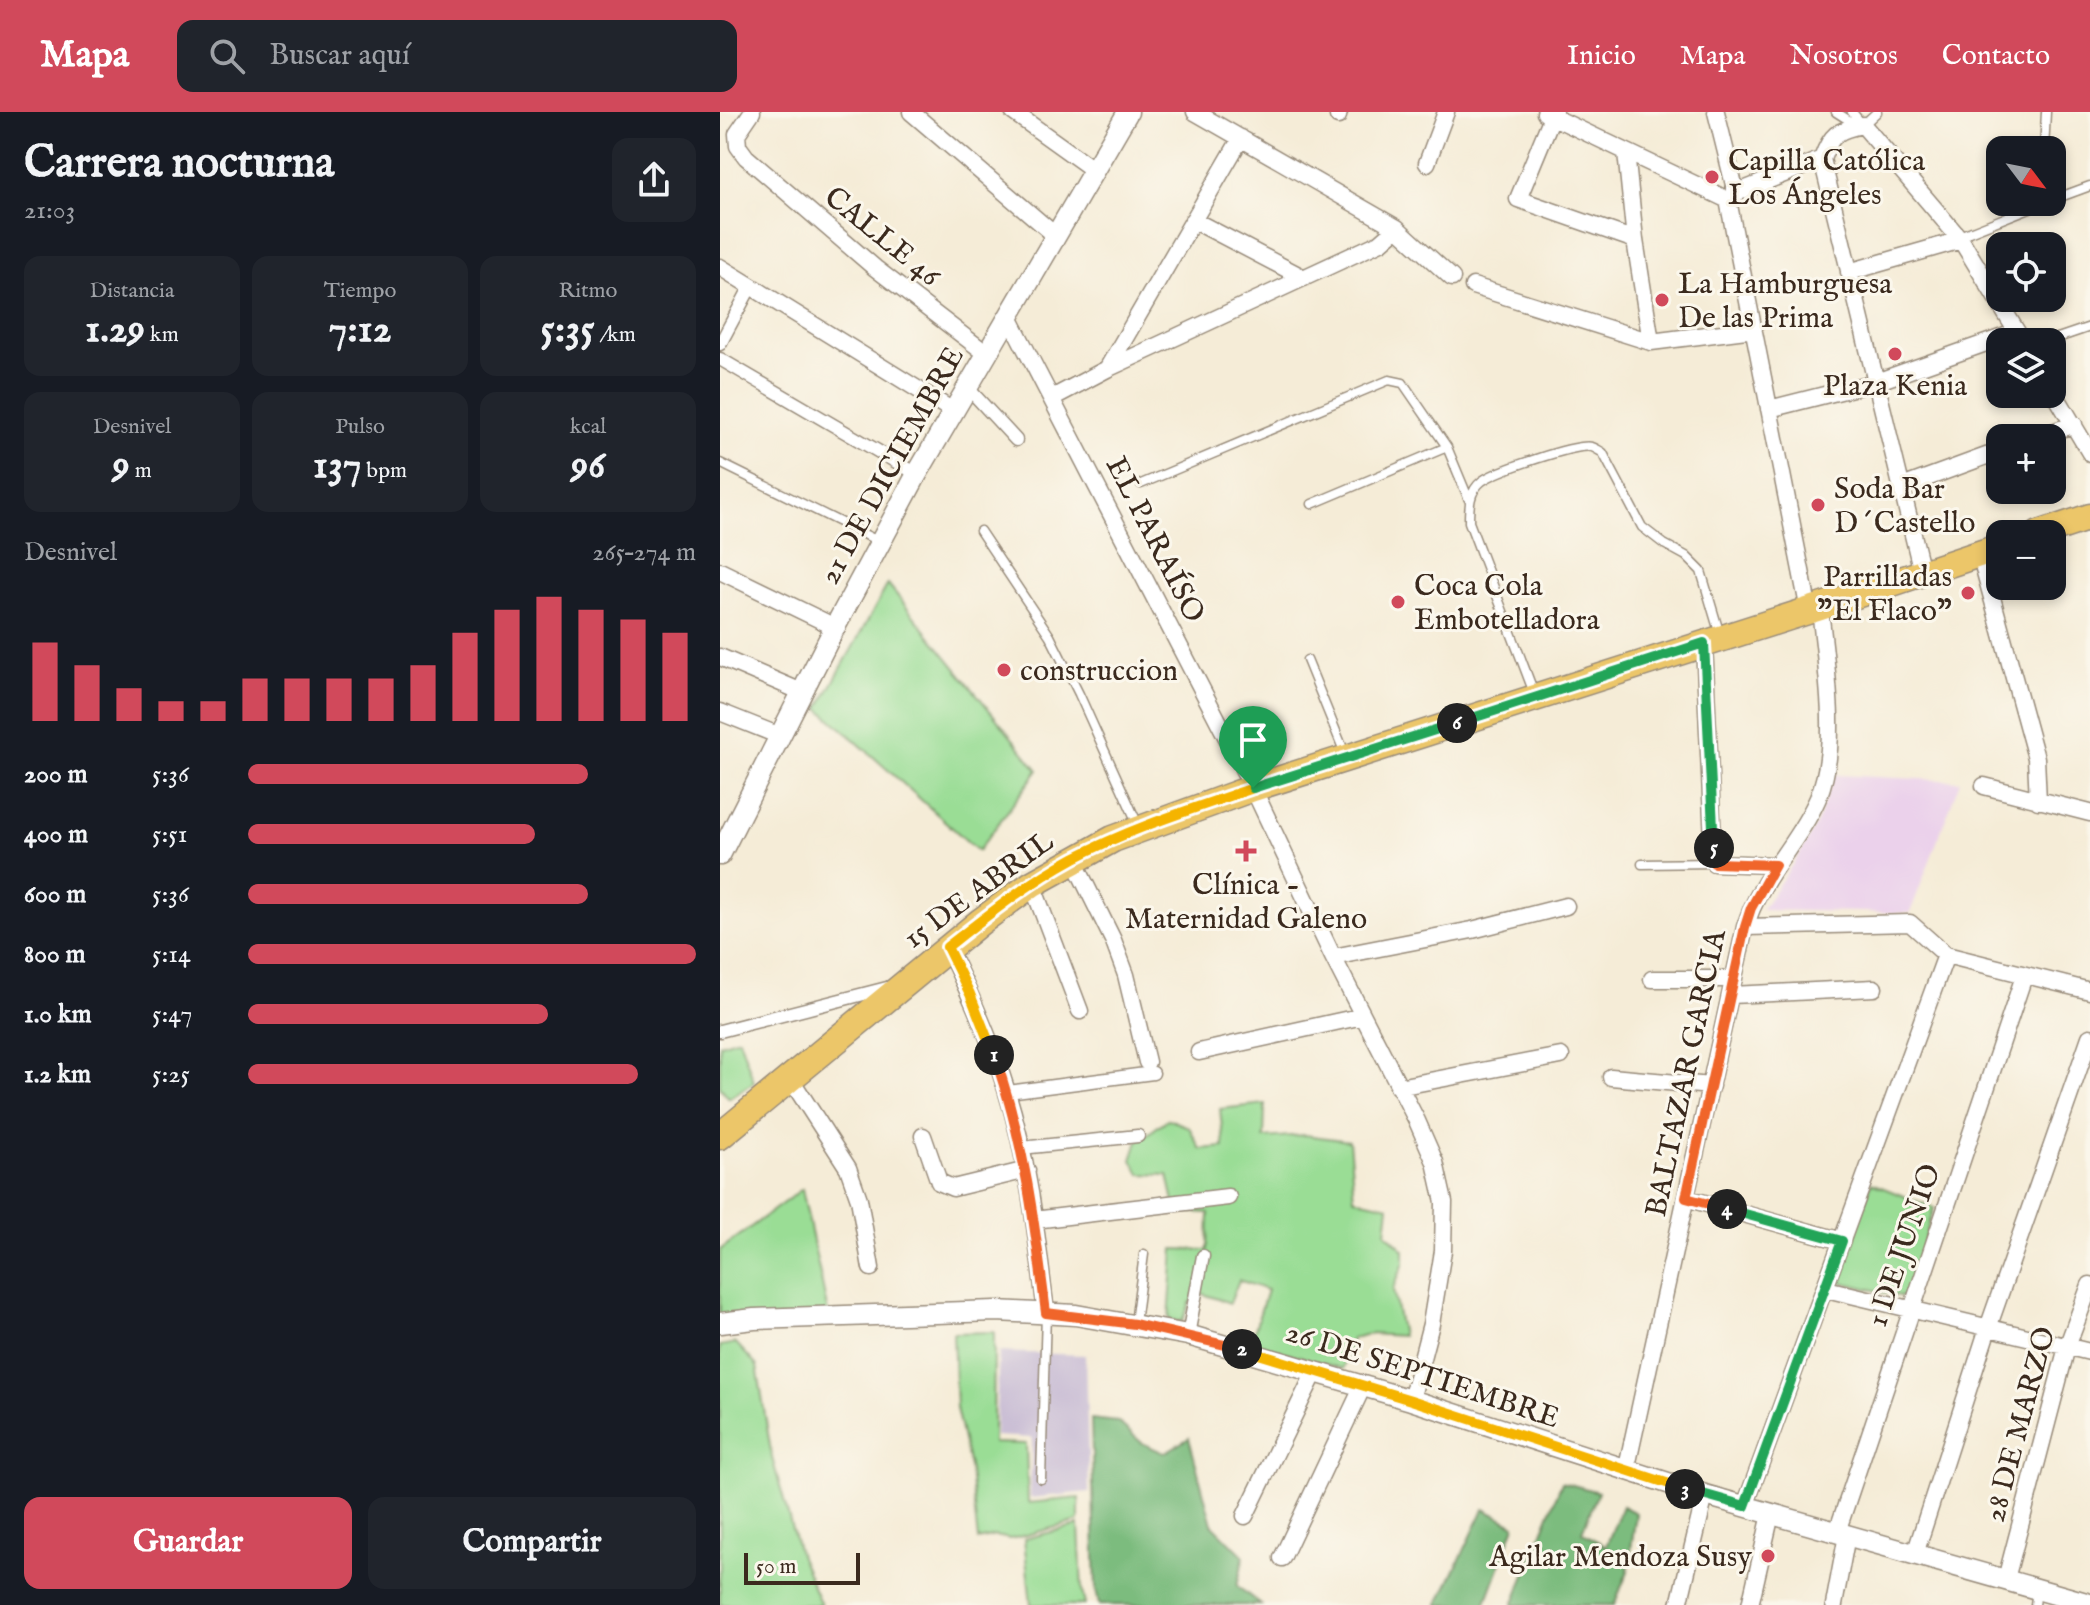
<!DOCTYPE html>
<html lang="es">
<head>
<meta charset="utf-8">
<style>
	:root { --surface:#171b24; --page:#20242c; --text:#f1f3f6; --muted:#9ea1a6; --accent:#d1495b }
	body { margin:0; font-family:"IM FELL English",serif; background:var(--page); color:var(--text); height:100vh; display:flex; flex-direction:column; font-size:30px; white-space:nowrap }
	* { box-sizing:border-box; margin:0 }
	p { font-size:26px; color:var(--muted) }
	.icon { flex:none; width:44px; height:44px; fill:none; stroke:currentColor; stroke-width:2; stroke-linecap:round; stroke-linejoin:round }
	.map { position:relative; flex:1; overflow:hidden }
	.details { display:flex; flex-direction:column; background:var(--surface); width:720px }
	.details>* { flex:none }
	.needle { width:52px; rotate:122deg }
	.fabs { position:absolute; left:1266px; top:24px; display:grid; gap:16px }
	.fabs a { display:grid; place-items:center; width:80px; height:80px; border-radius:16px; background:var(--surface); box-shadow:0 4px 12px #0003; font-size:40px }
	.scale { position:absolute; left:24px; bottom:20px; width:116px; box-sizing:border-box; padding-left:8px; border:4px solid #3b2a1e; border-top:0; font-size:22px; line-height:28px; white-space:nowrap; color:#3b2a1e; -webkit-text-stroke:6px #fbf7ec; paint-order:stroke }
	.pin { position:absolute; display:grid; place-items:center; width:68px; height:68px; color:#fff; margin:-82px -34px; border-radius:50% 50% 50% 0; rotate:-45deg; box-shadow:0 0 8px #0007 }
	.pin .icon { rotate:45deg }
	.km { position:absolute; width:40px; height:40px; margin:-20px; border-radius:50%; background:#222; color:#fff; font-size:22px; line-height:40px; text-align:center }
	.round { display:grid; place-items:center; flex:none; width:84px; height:84px; border-radius:16px; background:var(--page) }
	.head { display:flex; align-items:center; justify-content:space-between; height:136px; padding:0 24px }
	h1 { font-size:44px; font-weight:700; line-height:60px }
	.figures { display:grid; grid-template-columns:repeat(3,1fr); gap:12px; height:136px; padding:8px 24px }
	.figures div { display:grid; align-content:center; border-radius:16px; background:var(--page); text-align:center }
	.figures b { font-size:40px; font-weight:700 }
	.figures small { font-size:22px; font-weight:400 }
	.figures p { font-size:22px }
	.chart { height:224px; padding:16px 24px }
	.chart p { display:flex; justify-content:space-between }
	.chart svg { width:100%; height:144px; margin-top:8px; stroke:var(--accent); stroke-width:6 }
	.cta { display:flex; gap:16px; margin-top:auto; padding:16px 24px }
	.cta a { flex:1; height:92px; border-radius:16px; background:var(--accent); color:#fff; font-size:32px; font-weight:700; line-height:92px; text-align:center }
	.cta a+a { background:var(--page); color:var(--text) }
	ul { padding:0 24px; list-style:none; font-size:26px }
	li { display:grid; grid-template-columns:128px 96px 1fr; align-items:center; height:60px }
	li i { height:20px; border-radius:10px; background:var(--accent) }
	header { display:flex; align-items:center; gap:48px; box-sizing:border-box; height:112px; padding:0 40px; background:var(--accent); color:#fff }
	header strong { font-size:38px }
	nav { display:flex; gap:44px; margin-inline-start:auto; font-size:28px }
	.search { width:560px; height:72px; background:var(--page); display:flex; align-items:center; gap:20px; box-sizing:border-box; padding:0 28px; border-radius:16px; color:var(--muted); font-size:30px }
	main { display:flex; flex:1; min-height:0 }
	.map>svg:first-child { display:block }
	.built { fill:#ebd1eb }
	.industrial { fill:#cbbfd5 }
	.green { fill:#9add95; stroke:#6a845a; stroke-width:2 }
	.forest { fill:#7bbc7e; stroke:#5b734e; stroke-width:2 }
	.lines { fill:none; stroke-linecap:round; stroke-linejoin:round }
	.service-casing { stroke:#988b7a; stroke-width:11 }
	.pedestrian-casing { stroke:#988b7a; stroke-width:15 }
	.minor-casing { stroke:#988b7a; stroke-width:19 }
	.tertiary-casing { stroke:#988b7a; stroke-width:23 }
	.primary-casing { stroke:#988b7a; stroke-width:29 }
	.service { stroke:#fff; stroke-width:8 }
	.pedestrian { stroke:#fff; stroke-width:12 }
	.minor { stroke:#fff; stroke-width:16 }
	.tertiary { stroke:#fff; stroke-width:20 }
	.primary { stroke:#ecc669; stroke-width:26 }
	.split-1-casing { stroke:#fff; stroke-width:16 }
	.split-2-casing { stroke:#fff; stroke-width:16 }
	.split-3-casing { stroke:#fff; stroke-width:16 }
	.split-4-casing { stroke:#fff; stroke-width:16 }
	.split-5-casing { stroke:#fff; stroke-width:16 }
	.split-6-casing { stroke:#fff; stroke-width:16 }
	.split-7-casing { stroke:#fff; stroke-width:16 }
	.split-1 { stroke:#f5b400; stroke-width:10 }
	.split-2 { stroke:#f0652b; stroke-width:10 }
	.split-3 { stroke:#f5b400; stroke-width:10 }
	.split-4 { stroke:#22a559; stroke-width:10 }
	.split-5 { stroke:#f0652b; stroke-width:10 }
	.split-6 { stroke:#22a559; stroke-width:10 }
	.split-7 { stroke:#22a559; stroke-width:10 }
	.poi-dot { fill:#d1495b; stroke:#fbf7ec; stroke-width:3 }
	.labels { text-anchor:middle; stroke-width:6; stroke-linejoin:round; paint-order:stroke }
	.poi-label { font-size:30px; fill:#3b2a1e; stroke:#fbf7ec; text-anchor:start }
	.street-label { font-size:30px; fill:#3b2a1e; stroke:#fbf7ec }
</style>
</head>
<body>
<header>
<strong>Mapa</strong>
<div class="search"><svg class="icon" aria-label="search" viewBox="0 0 24 24"><circle cx="10" cy="10" r="6"/><path d="M15 15l6 6"/></svg>Buscar aquí</div>
<nav><a>Inicio</a><a>Mapa</a><a>Nosotros</a><a>Contacto</a></nav>
</header>
<main>
<section class="details">
<div class="head"><div><h1>Carrera nocturna</h1><p>21:03</p></div><a class="round"><svg class="icon" aria-label="share" viewBox="0 0 24 24"><path d="M12 15V3M7 8l5-5 5 5M5 13v7h14v-7"/></svg></a></div>
<div class="figures">
<div><p>Distancia</p><b>1.29<small> km</small></b></div>
<div><p>Tiempo</p><b>7:12</b></div>
<div><p>Ritmo</p><b>5:35<small> /km</small></b></div>
</div>
<div class="figures">
<div><p>Desnivel</p><b>9<small> m</small></b></div>
<div><p>Pulso</p><b>137<small> bpm</small></b></div>
<div><p>kcal</p><b>96</b></div>
</div>
<div class="chart"><p><span>Desnivel</span>265–274 m</p>
<svg viewBox="0 0 160 44" preserveAspectRatio="none"><path d="M5 44V20M15 44V27M25 44V34M35 44V38M45 44V38M55 44V31M65 44V31M75 44V31M85 44V31M95 44V27M105 44V17M115 44V10M125 44V6M135 44V10M145 44V13M155 44V17"/></svg>
</div>
<ul>
<li><b>200 m</b>5:36<i style="width:76%"></i></li>
<li><b>400 m</b>5:51<i style="width:64%"></i></li>
<li><b>600 m</b>5:36<i style="width:76%"></i></li>
<li><b>800 m</b>5:14<i style="width:100%"></i></li>
<li><b>1.0 km</b>5:47<i style="width:67%"></i></li>
<li><b>1.2 km</b>5:25<i style="width:87%"></i></li>
</ul>
<div class="cta"><a>Guardar</a><a>Compartir</a></div>
</section>
<div class="map">
<svg width="1370" height="1493" viewBox="0 0 1370 1493">
	<rect width="100%" height="100%" fill="#fbf7ec"/>
	<filter id="ink" filterUnits="userSpaceOnUse"><feTurbulence type="fractalNoise" baseFrequency=".0125" numOctaves="2"/><feDisplacementMap in="SourceGraphic" scale="16" xChannelSelector="R" yChannelSelector="G"/><feConvolveMatrix kernelMatrix="1 2 1 2 8 2 1 2 1" color-interpolation-filters="sRGB"/></filter>
	<filter id="wash" filterUnits="userSpaceOnUse"><feTurbulence type="fractalNoise" baseFrequency=".006" numOctaves="4" result="noise"/><feDisplacementMap in="SourceGraphic" scale="32" xChannelSelector="R" yChannelSelector="G"/><feGaussianBlur stdDeviation="1.8" result="paint"/><feColorMatrix in="noise" values="0 0 0 0 0 0 0 0 0 0 0 0 0 0 0 0 0 1.4 0 .05"/><feComposite in="paint" operator="in"/></filter>
	<g filter="url(#wash)">
		<rect width="100%" height="100%" fill="#f5ecd7"/>
		<!-- built -->
		<path class="built" d="M1115,663L1240,669L1190,801L1041,798L1081,740L1096,713Z"/>
		<!-- industrial -->
		<path class="industrial" d="M279,1240L365,1243L369,1380L310,1386L312,1326L275,1324Z"/>
		<!-- green -->
		<path class="green" d="M168,472L318,658L258,739L99,596Z
			M19,926L34,970L9,986L0,975V932Z
			M545,992L544,1026L585,1023L629,1029L634,1086L669,1094L666,1121L684,1138V1151L673,1177L682,1224L649,1222L632,1226L623,1257L531,1230L547,1178L519,1168L510,1191L480,1181L470,1191L462,1210L449,1207L454,1137L488,1138L489,1101L456,1099L448,1063L420,1062L412,1048L418,1029L448,1007L469,1015L480,1037L504,1035L500,997Z
			M1151,1071L1214,1096L1187,1186L1117,1169Z
			M82,1077L110,1210L0,1217V1138Z
			M274,1220L273,1331L306,1332L308,1391L359,1386V1409L291,1427L275,1424L258,1428L250,1359L236,1296L233,1221Z
			M16,1231L37,1254L52,1346L80,1445L101,1493H0V1234Z
			M359,1413L362,1479L365,1493H311L304,1427Z"/>
		<!-- forest -->
		<path class="forest" d="M371,1307L398,1310L422,1331L444,1341L469,1326L492,1412L524,1444L517,1474L541,1493H379L376,1478Z
			M842,1370L878,1380L862,1420L886,1434L902,1394L916,1401L908,1459L894,1493H793Z
			M764,1397L795,1413L765,1493H718Z"/>
	</g>
	<g filter="url(#ink)">
		<g class="lines">
			<defs>
				<path id="service" d="M1116,0L1138,14
					M1132,0L1143,13L1157,0
					M1324,38L1326,0
					M1332,88L1370,74
					M1239,124L1325,90
					M1326,230L1370,215
					M0,351L160,430
					M421,372L669,268L683,271L727,335L749,388
					M592,392L727,335
					M260,419L330,524L359,582L419,715
					M587,548L626,644
					M814,581L749,410C749,395 749,379 762,369C776,359 857,331 872,335C873,335 882,340 883,341L922,415L944,432L966,444L981,459L1000,523
					M922,752L994,751
					M415,1211L424,1142
					M321,1367L326,1201
					M1315,1493L1317,1477"/>
				<path id="pedestrian" d="M0,232L31,174
					M0,247L197,362
					M247,275L296,328
					M0,919L171,875
					M288,980L433,961
					M301,1036L418,1024
					M468,1223L483,1144"/>
				<path id="minor" d="M32,0L17,22L18,34L26,45L155,156L267,242
					M191,0L336,124
					M293,0L374,58
					M475,0L677,116L732,166
					M834,0L798,87L915,128
					M996,0L1016,81
					M825,1L1008,88
					M618,4L619,0
					M906,40L915,128L931,230L1034,217
					M1102,47L1202,460
					M707,51L726,0
					M1008,88L1016,81L1102,47C1111,22 1117,18 1143,13L1241,128L1303,230
					M1008,88L1089,499
					M473,108L584,166
					M0,155L233,299
					M1129,160L1241,128
					M753,174L931,230
					M289,205L533,676L613,845L697,1009L715,1050L724,1090L723,1139L711,1212L691,1288
					M387,257L661,130L677,116
					M1332,277L1370,341
					M332,286L387,257L521,26
					M1049,297L1156,270L1297,220
					M1317,326L1354,312
					M1182,375L1280,339
					M1260,442L1316,646L1318,689
					M0,459L115,515
					M984,531L994,751L1055,753
					M0,545L82,580
					M0,600L60,624
					M1264,674L1370,701
					M353,747L393,828L406,863L427,950
					M312,772L360,899
					M1025,815L1190,811L1226,843L1370,879
					M227,835C250,881 271,928 286,977C309,1050 317,1126 326,1201
					M613,845L752,818L846,794
					M932,867H1014
					M1011,883L1154,876
					M479,940L643,904
					M891,965L991,974
					M70,966L128,1056L139,1087L151,1156
					M678,975L841,944
					M203,1024L219,1070L233,1076L307,1058
					M966,1086L1122,1129
					M314,1108L508,1085
					M1106,1177L1370,1240
					M906,1359L1025,815C1040,765 1078,732 1098,686C1121,630 1105,554 1100,495
					M1025,1394L1226,843
					M525,1404L595,1260
					M1117,1420L1304,864
					M1195,1442L1268,1216L1370,925
					M562,1446L643,1274
					M1286,1467L1347,1235L1370,1173
					M959,1493L985,1383
					M1030,1493L1051,1402
					M1114,1493L1127,1423"/>
				<path id="tertiary" d="M0,743L115,515L197,362L408,0
					M0,1211L34,1207L276,1199L356,1203L468,1223L691,1288L985,1383L1370,1492"/>
				<path id="primary" d="M1319,422L1370,405
					M0,1024L260,810L312,772L393,727L533,676L1100,495L1280,435"/>
			</defs>
			<!-- service casing -->
			<use href="#service" class="service-casing"/>
			<!-- pedestrian casing -->
			<use href="#pedestrian" class="pedestrian-casing"/>
			<!-- minor casing -->
			<use href="#minor" class="minor-casing"/>
			<!-- tertiary casing -->
			<use href="#tertiary" class="tertiary-casing"/>
			<!-- primary casing -->
			<use href="#primary" class="primary-casing"/>
			<!-- service -->
			<use href="#service" class="service"/>
			<!-- pedestrian -->
			<use href="#pedestrian" class="pedestrian"/>
			<!-- minor -->
			<use href="#minor" class="minor"/>
			<!-- tertiary -->
			<use href="#tertiary" class="tertiary"/>
			<!-- primary -->
			<use href="#primary" class="primary"/>
		</g>
	</g>
	<g class="lines" filter="url(#ink)">
		<defs>
			<path id="split-1" d="M274,943L250,882L227,835C268,803 308,771 354,746C411,716 472,697 533,676"/>
			<path id="split-2" d="M274,943C304,1026 315,1113 326,1201L415,1212L522,1237"/>
			<path id="split-3" d="M522,1237L691,1288L965,1377"/>
			<path id="split-4" d="M965,1377L1025,1394L1122,1129L1007,1097"/>
			<path id="split-5" d="M994,736V751L1055,753L1031,796L1025,815L966,1086L1007,1097"/>
			<path id="split-6" d="M737,611L984,531L994,736"/>
			<path id="split-7" d="M533,676L737,611"/>
		</defs>
		<!-- split-1 casing -->
		<use href="#split-1" class="split-1-casing"/>
		<!-- split-2 casing -->
		<use href="#split-2" class="split-2-casing"/>
		<!-- split-3 casing -->
		<use href="#split-3" class="split-3-casing"/>
		<!-- split-4 casing -->
		<use href="#split-4" class="split-4-casing"/>
		<!-- split-5 casing -->
		<use href="#split-5" class="split-5-casing"/>
		<!-- split-6 casing -->
		<use href="#split-6" class="split-6-casing"/>
		<!-- split-7 casing -->
		<use href="#split-7" class="split-7-casing"/>
		<!-- split-1 -->
		<use href="#split-1" class="split-1"/>
		<!-- split-2 -->
		<use href="#split-2" class="split-2"/>
		<!-- split-3 -->
		<use href="#split-3" class="split-3"/>
		<!-- split-4 -->
		<use href="#split-4" class="split-4"/>
		<!-- split-5 -->
		<use href="#split-5" class="split-5"/>
		<!-- split-6 -->
		<use href="#split-6" class="split-6"/>
		<!-- split-7 -->
		<use href="#split-7" class="split-7"/>
	</g>
	<!-- markers -->
	<g class="poi-dot">
		<circle cx="992" cy="65" r="8"/>
		<circle cx="942" cy="188" r="8"/>
		<circle cx="1175" cy="242" r="8"/>
		<circle cx="1098" cy="393" r="8"/>
		<circle cx="1248" cy="481" r="8"/>
		<circle cx="678" cy="490" r="8"/>
		<circle cx="284" cy="558" r="8"/>
		<path d="M522 727h8v8h8v8h-8v8h-8v-8h-8v-8h8z"/>
		<circle cx="1048" cy="1444" r="8"/>
	</g>
	<g class="labels">
		<!-- poi labels -->
		<g class="poi-label">
			<text x="1008" y="58">Capilla Católica<tspan x="1008" dy="34">Los Ángeles</tspan></text>
			<text x="958" y="181">La Hamburguesa<tspan x="958" dy="34">De las Prima</tspan></text>
			<text x="1175" y="283" text-anchor="middle">Plaza Kenia</text>
			<text x="1114" y="386">Soda Bar<tspan x="1114" dy="34">D´Castello</tspan></text>
			<text x="1232" y="474" text-anchor="end">Parrilladas<tspan x="1232" dy="34">"El Flaco"</tspan></text>
			<text x="694" y="483">Coca Cola<tspan x="694" dy="34">Embotelladora</tspan></text>
			<text x="300" y="568">construccion</text>
			<text x="526" y="782" text-anchor="middle">Clínica -<tspan x="526" dy="34">Maternidad Galeno</tspan></text>
			<text x="1032" y="1454" text-anchor="end">Agilar Mendoza Susy</text>
		</g>
		<!-- street labels -->
		<g class="street-label">
			<text transform="translate(163 124) rotate(39)" y="10">CALLE 46</text>
			<text transform="translate(171 353) rotate(-61)" y="10">21 DE DICIEMBRE</text>
			<text transform="translate(436 427) rotate(63)" y="10">EL PARAÍSO</text>
			<text transform="translate(258 777) rotate(-36)" y="10">15 DE ABRIL</text>
			<text transform="translate(965 961) rotate(-78)" y="10">BALTAZAR GARCIA</text>
			<text transform="translate(1183 1133) rotate(-71)" y="10">1 DE JUNIO</text>
			<text transform="translate(703 1262) rotate(18)" y="10">26 DE SEPTIEMBRE</text>
			<text transform="translate(1299 1312) rotate(-75)" y="10">28 DE MARZO</text>
		</g>
	</g>
</svg>
<div class="fabs">
<a><svg class="needle" viewBox="-14 -14 28 28"><path d="M0-13l5 13h-10z" fill="#e53935"/><path d="M0 13l5-13h-10z" fill="#9ea1a6"/></svg></a>
<a><svg class="icon" aria-label="locate" viewBox="0 0 24 24"><circle cx="12" cy="12" r="6"/><path d="M12 2v4M12 18v4M2 12h4M18 12h4"/></svg></a>
<a><svg class="icon" aria-label="layers" viewBox="0 0 24 24"><path d="M12 4l9 5-9 5-9-5zM3 14l9 5 9-5"/></svg></a>
<a>+</a>
<a>−</a>
</div>
<div class="scale">50 m</div>
<div class="pin" style="left:533px;top:676px;background:#1e9e55"><svg class="icon" aria-label="arrive" viewBox="0 0 24 24"><path d="M6 21V4h12l-3 4 3 4H6"/></svg></div>
<b class="km" style="left:274px;top:943px">1</b>
<b class="km" style="left:522px;top:1237px">2</b>
<b class="km" style="left:965px;top:1377px">3</b>
<b class="km" style="left:1007px;top:1097px">4</b>
<b class="km" style="left:994px;top:736px">5</b>
<b class="km" style="left:737px;top:611px">6</b>
</div>
</main>
</body>
</html>
